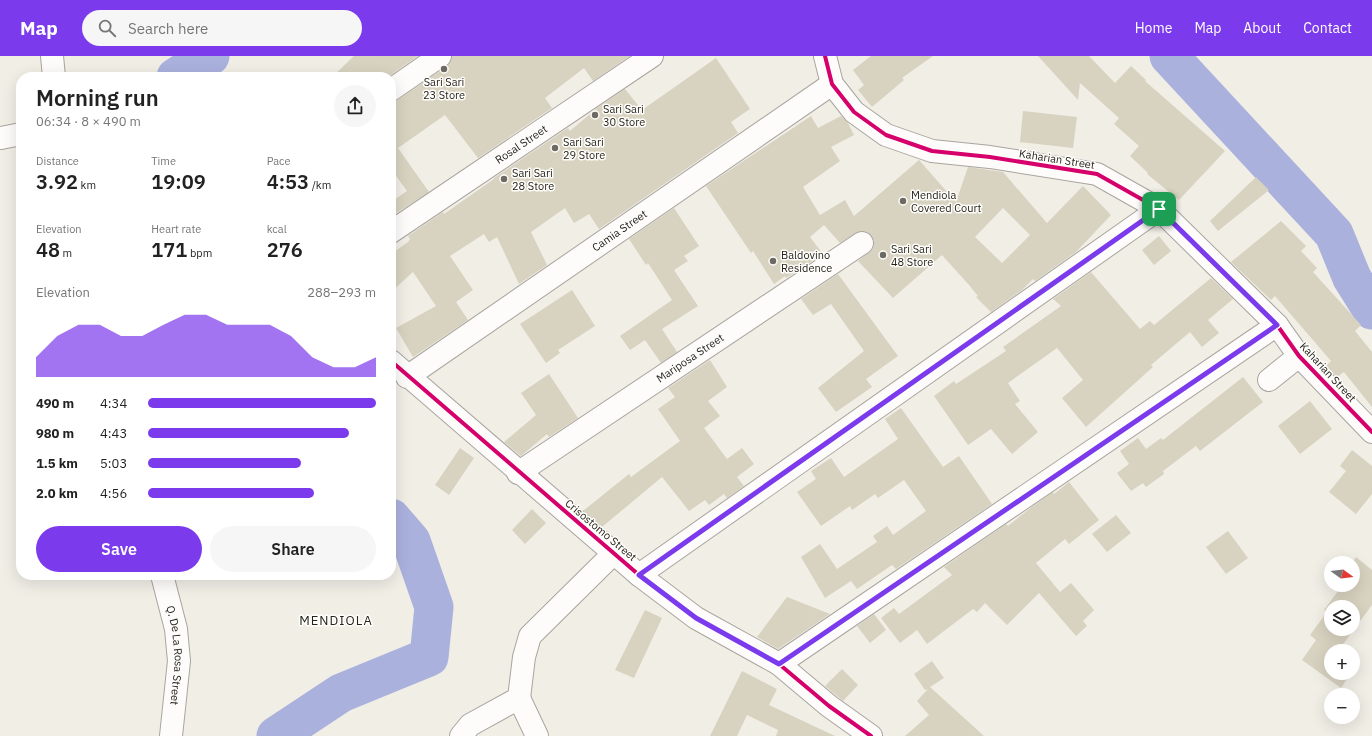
<!DOCTYPE html>
<html lang="en">
<head>
<meta charset="utf-8">
<style>
	:root { --surface:#fff; --page:#f6f6f6; --text:#222; --muted:#767676; --accent:#7c3aed }
	body { margin:0; font-family:"IBM Plex Sans",sans-serif; background:var(--page); color:var(--text); height:100vh; display:flex; flex-direction:column; font-size:15px; white-space:nowrap }
	* { box-sizing:border-box; margin:0 }
	p { font-size:13px; color:var(--muted) }
	.icon { flex:none; width:22px; height:22px; fill:none; stroke:currentColor; stroke-width:2; stroke-linecap:round; stroke-linejoin:round }
	.map { position:relative; flex:1; overflow:hidden }
	.side { position:absolute; left:16px; top:16px; width:380px; height:508px; display:flex; flex-direction:column; background:var(--surface); border-radius:16px; box-shadow:0 4px 16px #0002 }
	.side>* { flex:none }
	.needle { width:26px; rotate:105deg }
	.buttons { position:absolute; left:1324px; top:500px; display:grid; gap:8px }
	.buttons a { display:grid; place-items:center; width:36px; height:36px; border-radius:50%; background:var(--surface); box-shadow:0 4px 16px #0002; font-size:20px }
	.pin { position:absolute; display:grid; place-items:center; width:34px; height:34px; color:#fff; margin:-17px; border-radius:8px; box-shadow:0 2px 6px #0006 }
	.round { display:grid; place-items:center; flex:none; width:42px; height:42px; border-radius:21px; background:var(--page) }
	.summary { display:flex; align-items:center; justify-content:space-between; height:68px; padding:0 20px }
	h1 { font-size:22px; font-weight:600; line-height:30px }
	.stats { display:grid; grid-template-columns:repeat(3,1fr); gap:6px; height:68px; padding:4px 20px }
	.stats div { display:grid; align-content:center }
	.stats b { font-size:20px; font-weight:600 }
	.stats small { font-size:11px; font-weight:400 }
	.stats p { font-size:11px }
	.chart { height:112px; padding:8px 20px }
	.chart p { display:flex; justify-content:space-between }
	.chart svg { width:100%; height:72px; margin-top:4px; fill:var(--accent); opacity:.7 }
	.primary-button { display:flex; gap:8px; margin-top:auto; padding:8px 20px }
	.primary-button a { flex:1; height:46px; border-radius:24px; background:var(--accent); color:#fff; font-size:16px; font-weight:600; line-height:46px; text-align:center }
	.primary-button a+a { background:var(--page); color:var(--text) }
	ul { padding:0 20px; list-style:none; font-size:13px }
	li { display:grid; grid-template-columns:64px 48px 1fr; align-items:center; height:30px }
	li i { height:10px; border-radius:5px; background:var(--accent) }
	header { display:flex; align-items:center; gap:24px; box-sizing:border-box; height:56px; padding:0 20px; background:var(--accent); color:#fff }
	header strong { font-size:19px }
	nav { display:flex; gap:22px; margin-inline-start:auto; font-size:14px }
	.search { width:280px; height:36px; background:var(--page); display:flex; align-items:center; gap:10px; box-sizing:border-box; padding:0 14px; border-radius:22px; color:var(--muted); font-size:15px }
	.map>svg:first-child { display:block }
	.lines { fill:none; stroke-linecap:round; stroke-linejoin:round }
	.river { stroke:#aab1dd; stroke-width:39 }
	.building { fill:#d8d2c0; fill-rule:evenodd }
	.minor-casing { stroke:#a7a59e; stroke-width:24 }
	.minor { stroke:#fdfcfb; stroke-width:22 }
	.cycleway-casing { stroke:#fffefb; stroke-width:6 }
	.cycleway { stroke:#d6006c; stroke-width:4 }
	.route-casing { stroke:#fff; stroke-width:8 }
	.route { stroke:#7c3aed; stroke-width:5 }
	.poi-dot { fill:#6c6a63; stroke:#fffefb; stroke-width:1.5 }
	.labels { text-anchor:middle; stroke-width:3; stroke-linejoin:round; paint-order:stroke }
	.poi-label { font-size:11px; fill:#24231d; stroke:#fffefb; text-anchor:start }
	.street-label { font-size:11px; fill:#24231d; stroke:#fffefb }
	.quarter-label { font-size:13px; letter-spacing:1px; fill:#24231d; stroke:#fffefb }
</style>
</head>
<body>
<header>
<strong>Map</strong>
<div class="search"><svg class="icon" aria-label="search" viewBox="0 0 24 24"><circle cx="10" cy="10" r="6"/><path d="M15 15l6 6"/></svg>Search here</div>
<nav><a>Home</a><a>Map</a><a>About</a><a>Contact</a></nav>
</header>
<div class="map">
<svg width="1372" height="680" viewBox="0 0 1372 680">
	<rect width="100%" height="100%" fill="#f1eee6"/>
	<g class="lines">
		<!-- river -->
		<path class="river" d="M1169,0L1334,178L1352,222L1372,254
			M176,21L210,0
			M276,680L341,637L429,601L434,551L411,485L391,462"/>
	</g>
	<!-- building -->
	<path class="building" d="M354,0H418L388,21H332Z
		M452,0H630L593,25L584,12L545,42L552,52L478,102L445,59L398,92L429,136L393,159L391,156V146L407,135L391,113V46L398,44L447,10L451,6Z
		M871,0H933L902,22L904,24L872,51L858,34L864,29L853,14Z
		M1038,0H1089L1115,27L1131,10L1146,24L1145,25L1225,95L1179,144L1147,118L1148,117L1130,100L1139,90L1114,68L1119,62L1080,27L1078,44Z
		M716,2L750,53L731,66L738,77L599,173L589,158L574,167L565,152L531,176L547,209L519,228L497,181L489,186L484,178L450,200L473,234L456,246L468,264L413,301L396,272L436,250L413,216L391,236V198L408,186L410,183L408,180L443,156L444,158L494,123V122L568,72L570,75L597,52L625,33L642,54Z
		M1023,55L1077,61L1073,92L1020,86Z
		M811,60L818,72L841,60L848,67L854,79L831,91L840,105L803,131L820,159L845,144L854,160L919,104L956,146L968,111L1003,116L1047,167L1083,130L1111,159L1076,196L1035,225L1033,223L1022,234L991,256L976,241L978,240L969,229L942,199L893,242L858,205L873,193L874,186L872,180L867,176L861,175L840,187L824,169L810,181L823,198L786,222L785,220L774,228L753,195L751,197L706,130ZM1003,152L1030,179L1002,207L975,181Z
		M1256,121L1269,134L1218,175L1210,165Z
		M674,152L699,190L684,200L688,205L674,214L698,250L662,273L677,296L661,307L645,284L630,294L620,280L672,244L648,207L646,209L629,183Z
		M1281,165L1306,190L1301,195L1317,212L1313,216L1361,269L1355,275L1372,296V351L1344,316L1337,321L1326,310L1331,305L1275,240L1271,244L1231,206Z
		M1159,180L1171,195L1154,209L1142,194Z
		M1091,216L1140,273L1150,265L1154,269L1211,222L1233,243L1208,264L1219,277L1202,291L1190,276L1151,309L1153,311L1086,371L1062,342L1083,324L1057,292L1008,327L1020,345L1015,348L1038,376L1012,398L991,373L968,389L934,340L954,325L956,328L1006,295L1003,291L1061,250L1053,243Z
		M838,218L898,300L866,323L872,331L836,356L818,332L864,295L831,248L813,259L801,243Z
		M572,234L595,270L558,294L560,297L546,307L520,268Z
		M710,304L727,331L708,345L720,360L704,372L727,403L742,392L754,408L737,421L744,430L727,442L724,438L709,449L705,444L689,455L662,421L602,471L583,455L629,418L631,421L680,385L658,353L675,341L668,332Z
		M549,318L578,362L549,381L547,378L521,400L504,386L536,359L521,337Z
		M1243,321L1263,346L1200,395L1196,390L1163,415L1164,418L1146,431L1143,427L1131,435L1117,417L1129,408L1120,395L1138,382L1146,393L1161,382L1163,384Z
		M1310,345L1332,373L1300,398L1278,370Z
		M901,352L943,411L959,400L992,448L896,513L892,509L857,533L851,525L825,542L801,501L820,488L837,513L877,486L873,480L887,470L893,479L926,455L904,424L878,442L875,438L852,454L850,450L821,470L797,436L816,423L811,415L831,402L844,421L898,383L885,363Z
		M460,392L474,402L449,439L435,429Z
		M1352,394L1372,410V438L1356,458L1329,436L1346,415L1340,410Z
		M1069,426L1099,464L1069,488L1065,483L1036,507L1060,536L1071,527L1094,554L1083,565L1087,570L1076,580L1039,537L1007,569L985,547L977,556L973,553L927,588L917,574L900,587L881,562L894,552L899,558L952,519L944,511L1006,468L1008,470L1033,450L1053,436L1054,438Z
		M532,453L546,467L525,488L512,474Z
		M1116,459L1131,477L1107,496L1092,478Z
		M1228,475L1248,502L1226,518L1206,491Z
		M1356,501L1372,514V549L1338,595H1331V617H1351L1341,632L1302,604L1316,584L1310,579L1327,556L1324,554L1338,535L1334,531L1335,529H1353V507H1352ZM1331,551H1353V573H1331Z
		M787,541L830,558L778,593L757,581Z
		M645,554L662,562L634,622L615,614Z
		M874,558L886,574L870,587L857,570Z
		M932,605L944,622L930,631L984,680H905L929,659L917,645L928,633L925,634L914,618Z
		M842,613L858,629L843,645L825,630Z
		M742,615L777,633L769,649L835,680H776L778,674L747,659L737,680H710Z"/>
	<g class="lines">
		<defs>
			<g id="minor">
				<path d="M52,0L54,21"/>
				<path d="M825,0L832,28L854,56L886,79L932,95L990,101L1097,118L1159,153L1277,269L1299,300L1372,376"/>
				<path d="M391,34L440,0"/>
				<path d="M1,82L21,78"/>
				<path id="s1" d="M391,176L652,0"/>
				<path d="M391,305L639,519L696,562L779,608L829,650L871,680"/>
				<path id="s2" d="M407,321L832,28"/>
				<path d="M1269,324L1299,300"/>
				<path id="s3" d="M518,417L862,187"/>
				<path id="s4" d="M162,519L176,573L179,605L171,680"/>
				<path d="M639,519L1159,153"/>
				<path d="M779,608L1277,269"/>
				<path d="M519,642L537,680"/>
				<path d="M461,680L470,669L519,642L524,601L530,580L614,497"/>
			</g>
		</defs>
		<!-- minor casing -->
		<use href="#minor" class="minor-casing"/>
		<!-- minor -->
		<use href="#minor" class="minor"/>
		<defs>
			<path id="cycleway" d="M825,0L832,28L854,56L886,79L932,95L990,101L1097,118L1159,153L1277,269L1299,300L1372,376
				M391,305L639,519L696,562L779,608L829,650L871,680
				M639,519L1159,153"/>
		</defs>
		<!-- cycleway casing -->
		<use href="#cycleway" class="cycleway-casing"/>
		<!-- cycleway -->
		<use href="#cycleway" class="cycleway"/>
	</g>
	<g class="lines">
		<defs>
			<path id="route" d="M1159,153L1277,269L779,608L696,562L639,519Z"/>
		</defs>
		<!-- route casing -->
		<use href="#route" class="route-casing"/>
		<!-- route -->
		<use href="#route" class="route"/>
	</g>
	<!-- markers -->
	<g class="poi-dot">
		<circle cx="444" cy="13" r="4"/>
		<circle cx="595" cy="59" r="4"/>
		<circle cx="555" cy="92" r="4"/>
		<circle cx="504" cy="123" r="4"/>
		<circle cx="903" cy="145" r="4"/>
		<circle cx="883" cy="199" r="4"/>
		<circle cx="773" cy="205" r="4"/>
	</g>
	<g class="labels">
		<!-- poi labels -->
		<g class="poi-label">
			<text x="444" y="30" text-anchor="middle">Sari Sari<tspan x="444" dy="13">23 Store</tspan></text>
			<text x="603" y="57">Sari Sari<tspan x="603" dy="13">30 Store</tspan></text>
			<text x="563" y="90">Sari Sari<tspan x="563" dy="13">29 Store</tspan></text>
			<text x="512" y="121">Sari Sari<tspan x="512" dy="13">28 Store</tspan></text>
			<text x="911" y="143">Mendiola<tspan x="911" dy="13">Covered Court</tspan></text>
			<text x="891" y="197">Sari Sari<tspan x="891" dy="13">48 Store</tspan></text>
			<text x="781" y="203">Baldovino<tspan x="781" dy="13">Residence</tspan></text>
		</g>
		<!-- street labels -->
		<g class="street-label">
			<text dy="4" stroke="none"><textPath href="#s1" startOffset="157">Rosal Street</textPath></text>
			<text transform="translate(1057 103) rotate(9)" y="4">Kaharian Street</text>
			<text dy="4" stroke="none"><textPath href="#s2" startOffset="258">Camia Street</textPath></text>
			<text dy="4" stroke="none"><textPath href="#s3" startOffset="207">Mariposa Street</textPath></text>
			<text transform="translate(1328 316) rotate(47)" y="4">Kaharian Street</text>
			<text transform="translate(601 474) rotate(40)" y="4">Crisostomo Street</text>
			<text dy="4" stroke="none"><textPath href="#s4" startOffset="82">Q. De La Rosa Street</textPath></text>
		</g>
		<!-- quarter labels -->
		<g class="quarter-label">
			<text x="336" y="569">MENDIOLA</text>
		</g>
	</g>
</svg>
<div class="buttons">
<a><svg class="needle" viewBox="-14 -14 28 28"><path d="M0-13l5 13h-10z" fill="#e53935"/><path d="M0 13l5-13h-10z" fill="#767676"/></svg></a>
<a><svg class="icon" aria-label="layers" viewBox="0 0 24 24"><path d="M12 4l9 5-9 5-9-5zM3 14l9 5 9-5"/></svg></a>
<a>+</a>
<a>−</a>
</div>
<div class="pin" style="left:1159px;top:153px;background:#1e9e55"><svg class="icon" aria-label="arrive" viewBox="0 0 24 24"><path d="M6 21V4h12l-3 4 3 4H6"/></svg></div>
<section class="side">
<div class="summary"><div><h1>Morning run</h1><p>06:34 · 8 × 490 m</p></div><a class="round"><svg class="icon" aria-label="share" viewBox="0 0 24 24"><path d="M12 15V3M7 8l5-5 5 5M5 13v7h14v-7"/></svg></a></div>
<div class="stats">
<div><p>Distance</p><b>3.92<small> km</small></b></div>
<div><p>Time</p><b>19:09</b></div>
<div><p>Pace</p><b>4:53<small> /km</small></b></div>
</div>
<div class="stats">
<div><p>Elevation</p><b>48<small> m</small></b></div>
<div><p>Heart rate</p><b>171<small> bpm</small></b></div>
<div><p>kcal</p><b>276</b></div>
</div>
<div class="chart"><p><span>Elevation</span>288–293 m</p>
<svg viewBox="0 0 160 44" preserveAspectRatio="none"><path d="M0 44V32L10 19L20 12L30 12L40 19L50 19L60 12L70 6L80 6L90 12L100 12L110 12L120 19L130 32L140 38L150 38L160 32V44z"/></svg>
</div>
<ul>
<li><b>490 m</b>4:34<i style="width:100%"></i></li>
<li><b>980 m</b>4:43<i style="width:88%"></i></li>
<li><b>1.5 km</b>5:03<i style="width:67%"></i></li>
<li><b>2.0 km</b>4:56<i style="width:73%"></i></li>
</ul>
<div class="primary-button"><a>Save</a><a>Share</a></div>
</section>
</div>
</body>
</html>
